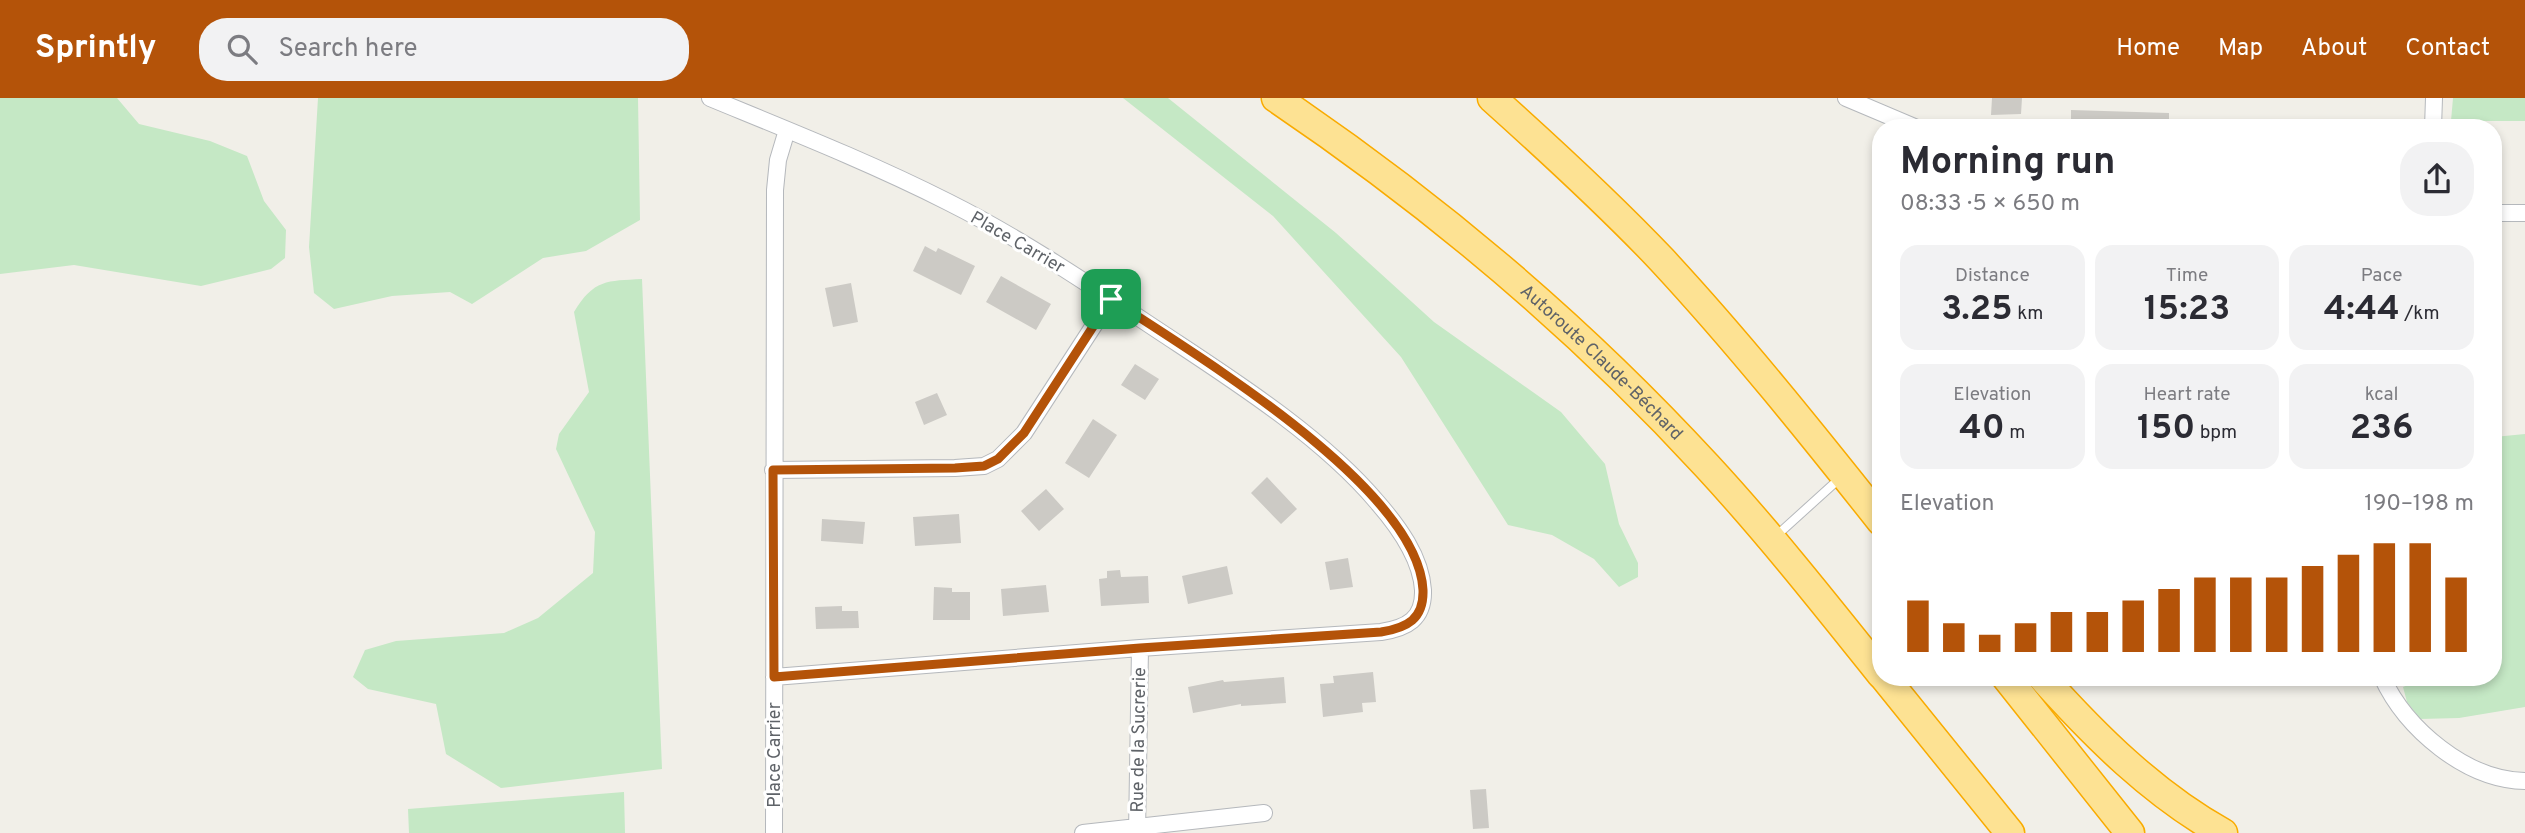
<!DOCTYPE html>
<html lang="en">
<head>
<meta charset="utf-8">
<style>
	:root { --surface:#fff; --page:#f2f2f3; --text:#2b2b33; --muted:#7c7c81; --accent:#b45309 }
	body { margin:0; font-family:Overpass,sans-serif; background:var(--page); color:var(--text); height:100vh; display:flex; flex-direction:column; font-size:26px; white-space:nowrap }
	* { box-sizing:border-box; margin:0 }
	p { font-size:23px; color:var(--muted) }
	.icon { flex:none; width:38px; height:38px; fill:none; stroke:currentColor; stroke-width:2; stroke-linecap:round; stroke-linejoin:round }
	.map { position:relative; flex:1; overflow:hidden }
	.drawer { position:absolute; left:1872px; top:21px; width:630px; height:567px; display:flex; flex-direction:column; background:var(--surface); border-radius:28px; box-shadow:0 4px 10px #0003 }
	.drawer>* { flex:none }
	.pin { position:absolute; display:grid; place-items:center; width:60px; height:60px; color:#fff; margin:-30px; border-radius:14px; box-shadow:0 4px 10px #0006 }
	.round { display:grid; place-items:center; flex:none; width:74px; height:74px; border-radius:28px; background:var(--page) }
	.summary { display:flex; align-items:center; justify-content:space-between; height:119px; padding:0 28px }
	h1 { font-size:38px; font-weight:700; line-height:52px }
	.figures { display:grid; grid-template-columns:repeat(3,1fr); gap:10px; height:119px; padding:7px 28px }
	.figures div { display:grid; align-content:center; border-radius:18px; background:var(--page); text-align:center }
	.figures b { font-size:35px; font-weight:700 }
	.figures small { font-size:19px; font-weight:400 }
	.figures p { font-size:19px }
	.chart { height:196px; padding:14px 28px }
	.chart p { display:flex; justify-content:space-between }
	.chart svg { width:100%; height:126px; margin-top:7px; stroke:var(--accent); stroke-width:6 }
	header { display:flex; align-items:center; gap:42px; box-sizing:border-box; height:98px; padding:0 35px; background:var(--accent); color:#fff }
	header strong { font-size:33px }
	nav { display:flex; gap:38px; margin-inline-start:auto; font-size:24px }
	.search { width:490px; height:63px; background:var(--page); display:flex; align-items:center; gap:18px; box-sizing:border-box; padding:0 24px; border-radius:28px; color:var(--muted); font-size:26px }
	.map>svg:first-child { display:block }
	.green { fill:#c5e8c5 }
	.building { fill:#cccac5 }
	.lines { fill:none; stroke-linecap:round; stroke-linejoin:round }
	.service-casing { stroke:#b5b8bc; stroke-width:10 }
	.minor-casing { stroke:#b5b8bc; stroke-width:18 }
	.motorway-casing { stroke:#f9ab00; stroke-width:31 }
	.service { stroke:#fff; stroke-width:8 }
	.minor { stroke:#fff; stroke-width:16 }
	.motorway { stroke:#fde293; stroke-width:28 }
	.route-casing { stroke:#fff; stroke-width:14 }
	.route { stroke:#b45309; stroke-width:9 }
	.labels { text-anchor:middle; stroke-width:6; stroke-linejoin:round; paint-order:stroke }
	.street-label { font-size:18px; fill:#5f6368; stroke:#fff }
</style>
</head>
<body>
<header>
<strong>Sprintly</strong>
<div class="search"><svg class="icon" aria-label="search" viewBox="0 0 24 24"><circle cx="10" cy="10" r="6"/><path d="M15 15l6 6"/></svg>Search here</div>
<nav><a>Home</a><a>Map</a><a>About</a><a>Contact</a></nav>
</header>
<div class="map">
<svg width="2525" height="735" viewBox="0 0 2525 735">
	<rect width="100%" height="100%" fill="#f1efe8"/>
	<!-- green -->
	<path class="green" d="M0,0H117L139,26L210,43L247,58L264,103L286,132L285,160L271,171L201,188L74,167L0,176Z
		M318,0H638L640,122L586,153L543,160L472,206L450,194L392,198L334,211L314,195L309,149Z
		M1123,0H1168L1336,135L1434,224L1561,314L1605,366L1619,426L1638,465V479L1619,489L1594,461L1552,437L1508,427L1401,259L1273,118Z
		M2453,0H2525V23H2451Z
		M642,181L662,671L501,690L446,656L436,606L368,591L353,579L365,552L396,543L504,535L538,520L593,475L595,434L556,351L559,336L589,294L574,214C594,181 607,183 642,181Z
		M2525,336V609L2459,620L2420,621L2407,604L2403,589L2428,579H2494V339Z
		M624,694L625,735H409L408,711Z"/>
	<!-- building -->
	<path class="building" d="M1992,0H2022L2021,16L1991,17Z
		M2071,12L2169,15V30H2071Z
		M925,148L936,154L938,150L975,168L961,197L913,173Z
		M1001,178L1051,206L1036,232L986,204Z
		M851,185L858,224L833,229L825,190Z
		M1135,266L1159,281L1145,302L1121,287Z
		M937,295L947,317L924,327L915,304Z
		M1093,321L1117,337L1089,380L1065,365Z
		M1267,379L1297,411L1281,426L1251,395Z
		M1046,391L1064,411L1039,433L1021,413Z
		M959,416L961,445L915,448L913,419Z
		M822,421L865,424L863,446L821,443Z
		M1348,460L1353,489L1330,492L1325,464Z
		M1227,468L1233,496L1188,506L1182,478Z
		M1120,472L1121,479L1148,478L1149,505L1101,508L1099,481L1107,480V473Z
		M1046,487L1049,514L1003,518L1001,491Z
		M934,489L952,490V494H970V522H933Z
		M842,508V513H858L859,530L816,531L815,509Z
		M1373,574L1376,604L1362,605L1363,614L1323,619L1320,586L1334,585L1333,578Z
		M1284,579L1286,605L1241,608V606L1193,615L1188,589L1223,582L1224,584Z
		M1486,691L1489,730L1473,731L1470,692Z"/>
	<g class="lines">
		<defs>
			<path id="service" d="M1776,438L1839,381"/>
			<path id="minor" d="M710,0C790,33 871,65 948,104C1024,142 1094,190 1165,237C1236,284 1322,339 1377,404C1398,428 1421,459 1423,492C1424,521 1407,530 1381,534L1140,550L774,579
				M1846,0L1917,30
				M2433,30L2434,0
				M2494,115H2525
				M773,372L955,370L984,368L998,361L1024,335L1111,201
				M2382,579C2406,631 2466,682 2525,683
				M774,735L775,92L778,62L787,32
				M1083,735L1264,715
				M1137,735L1140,550"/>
			<g id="motorway">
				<path id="s1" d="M1276,0C1433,106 1579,229 1707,368C1768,434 1825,506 1881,576"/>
				<path d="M1492,0C1550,52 1608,105 1662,162C1739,245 1811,335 1881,423"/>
				<path d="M1884,579L2010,735"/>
				<path d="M2006,579L2130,735"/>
				<path d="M2042,579C2095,638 2153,696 2223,735"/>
			</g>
		</defs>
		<!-- service casing -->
		<use href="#service" class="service-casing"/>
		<!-- minor casing -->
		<use href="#minor" class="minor-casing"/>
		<!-- motorway casing -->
		<use href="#motorway" class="motorway-casing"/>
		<!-- service -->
		<use href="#service" class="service"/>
		<!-- minor -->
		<use href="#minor" class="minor"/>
		<!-- motorway -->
		<use href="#motorway" class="motorway"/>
	</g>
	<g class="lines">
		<defs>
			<path id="route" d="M1111,201C1191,254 1418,389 1423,492C1424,521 1407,530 1381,534L1140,550L774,579L773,372L955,370L984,368L998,361L1024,335Z"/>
		</defs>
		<!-- route casing -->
		<use href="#route" class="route-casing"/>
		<!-- route -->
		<use href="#route" class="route"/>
	</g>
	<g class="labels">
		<!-- street labels -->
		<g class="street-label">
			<text transform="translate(1018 144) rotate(30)" y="6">Place Carrier</text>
			<text dy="6" stroke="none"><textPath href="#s1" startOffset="420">Autoroute Claude-Béchard</textPath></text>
			<text transform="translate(1138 642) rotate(-89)" y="6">Rue de la Sucrerie</text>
			<text transform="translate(774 657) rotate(-90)" y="6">Place Carrier</text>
		</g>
	</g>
</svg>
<div class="pin" style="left:1111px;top:201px;background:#1e9e55"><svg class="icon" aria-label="arrive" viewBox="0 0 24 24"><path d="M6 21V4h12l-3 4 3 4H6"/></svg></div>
<section class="drawer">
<div class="summary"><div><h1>Morning run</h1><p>08:33 · 5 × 650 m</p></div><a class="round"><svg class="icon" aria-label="share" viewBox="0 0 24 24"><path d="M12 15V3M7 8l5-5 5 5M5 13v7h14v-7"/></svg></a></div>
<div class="figures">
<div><p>Distance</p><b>3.25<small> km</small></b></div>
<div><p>Time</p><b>15:23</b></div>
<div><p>Pace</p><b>4:44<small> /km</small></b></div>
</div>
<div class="figures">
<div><p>Elevation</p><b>40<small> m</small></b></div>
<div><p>Heart rate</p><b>150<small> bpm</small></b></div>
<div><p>kcal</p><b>236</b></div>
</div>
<div class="chart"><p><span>Elevation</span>190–198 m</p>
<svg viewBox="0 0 160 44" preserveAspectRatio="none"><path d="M5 44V26M15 44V34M25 44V38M35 44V34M45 44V30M55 44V30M65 44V26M75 44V22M85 44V18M95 44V18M105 44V18M115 44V14M125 44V10M135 44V6M145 44V6M155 44V18"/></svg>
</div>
</section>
</div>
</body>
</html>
